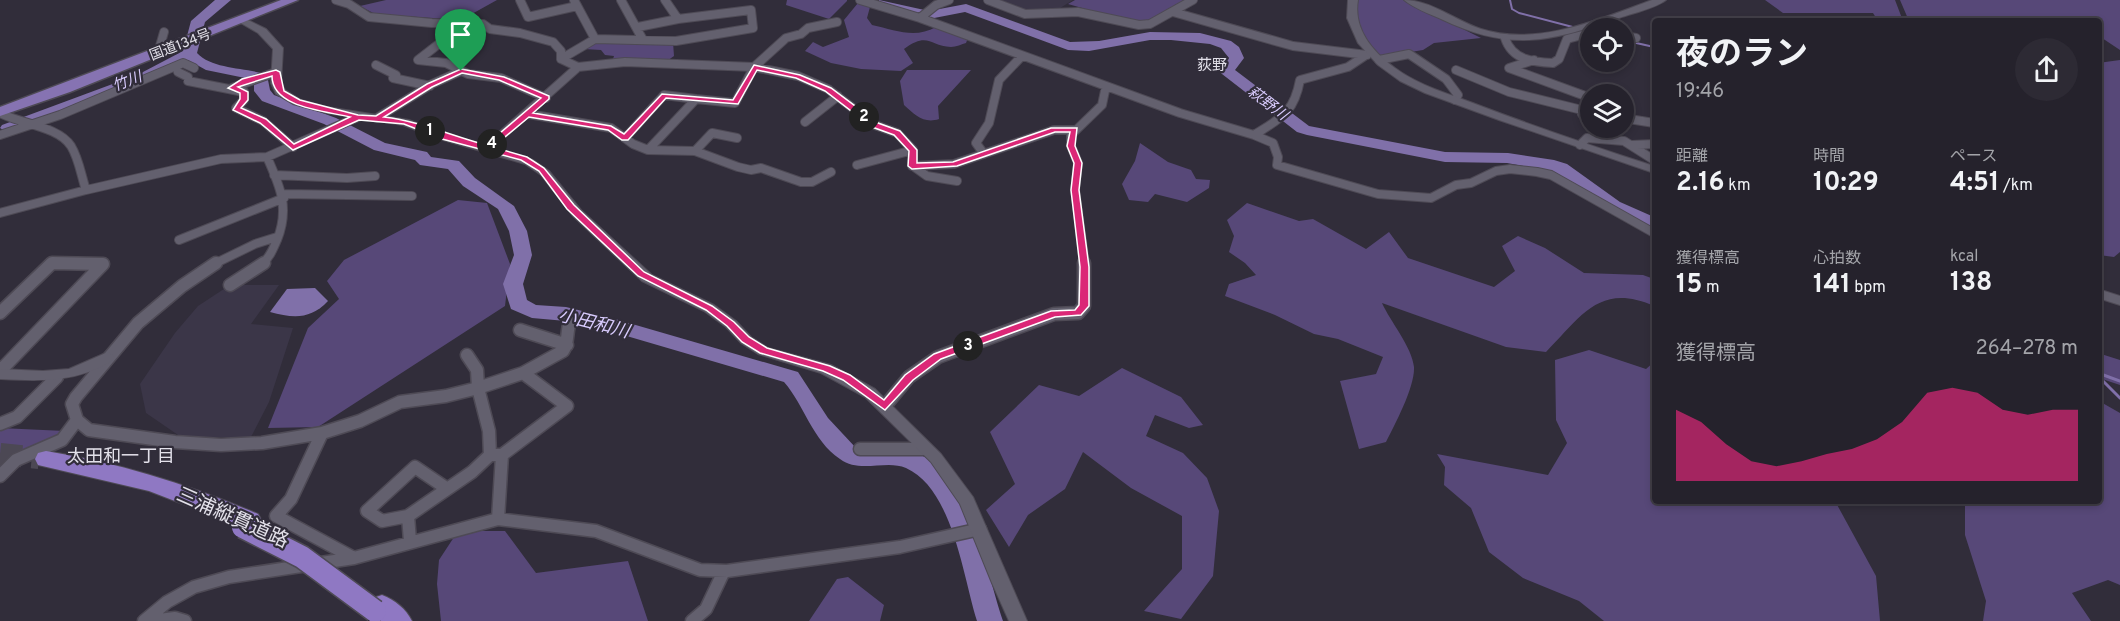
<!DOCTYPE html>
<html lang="ja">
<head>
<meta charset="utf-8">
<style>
	:root { --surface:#25222c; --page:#2d2a34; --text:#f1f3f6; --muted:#a3a4a9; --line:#423f48; --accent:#db2777 }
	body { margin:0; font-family:Overpass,"Noto Sans JP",sans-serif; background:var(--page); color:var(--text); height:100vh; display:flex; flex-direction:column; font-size:22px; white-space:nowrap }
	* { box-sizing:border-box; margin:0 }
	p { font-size:20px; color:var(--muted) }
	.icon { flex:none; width:33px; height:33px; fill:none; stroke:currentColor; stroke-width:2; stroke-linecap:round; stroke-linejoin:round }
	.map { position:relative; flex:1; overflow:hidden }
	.side { position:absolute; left:1652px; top:18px; width:450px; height:486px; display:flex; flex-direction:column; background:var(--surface); border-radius:6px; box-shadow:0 3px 9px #0003,0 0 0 2px var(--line) }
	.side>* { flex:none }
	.buttons { position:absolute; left:1580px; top:18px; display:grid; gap:12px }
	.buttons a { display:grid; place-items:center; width:54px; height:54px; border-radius:50%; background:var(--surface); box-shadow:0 3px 9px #0003,0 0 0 2px var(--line); font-size:30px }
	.pin { position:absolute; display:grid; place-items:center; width:51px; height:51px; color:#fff; margin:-62px -26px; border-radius:50% 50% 50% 0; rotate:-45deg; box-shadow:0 0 6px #0007 }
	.pin .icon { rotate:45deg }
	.km { position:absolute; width:30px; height:30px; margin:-15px; border-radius:50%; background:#222; color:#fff; font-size:16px; line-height:30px; text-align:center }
	.round { display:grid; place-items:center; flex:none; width:63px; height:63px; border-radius:32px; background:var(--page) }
	.summary { display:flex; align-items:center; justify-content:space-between; height:102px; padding:0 24px }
	h1 { font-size:33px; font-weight:700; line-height:45px }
	.metrics { display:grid; grid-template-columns:repeat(3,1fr); gap:9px; height:102px; padding:6px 24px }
	.metrics div { display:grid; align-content:center }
	.metrics b { font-size:26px; font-weight:700 }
	.metrics small { font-size:16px; font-weight:400 }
	.metrics p { font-size:16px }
	.chart { height:168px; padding:12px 24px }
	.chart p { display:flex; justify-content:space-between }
	.chart svg { width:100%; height:108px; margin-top:6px; fill:var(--accent); opacity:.7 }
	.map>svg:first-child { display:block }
	.built { fill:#3b3648 }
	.green { fill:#574878 }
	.water { fill:#8070a9 }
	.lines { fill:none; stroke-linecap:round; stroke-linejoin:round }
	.stream-far1 { stroke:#8070a9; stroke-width:2 }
	.stream { stroke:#8070a9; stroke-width:3 }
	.river { fill:#8070a9; fill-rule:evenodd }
	.motorway-tunnel { stroke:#4c4854; stroke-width:22; stroke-dasharray:22 10; stroke-linecap:butt }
	.minor-far1-casing { stroke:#4e4a55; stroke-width:10 }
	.minor-casing { stroke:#4e4a55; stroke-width:15 }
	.tertiary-casing { stroke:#4e4a55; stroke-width:2 }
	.trunk-casing { stroke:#4e4a55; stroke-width:3 }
	.motorway-casing { stroke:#4e4a55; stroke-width:2 }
	.minor-far1 { stroke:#63606e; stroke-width:8 }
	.minor { stroke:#63606e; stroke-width:12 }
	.tertiary { fill:#63606e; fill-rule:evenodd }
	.trunk { fill:#8673b2; fill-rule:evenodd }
	.motorway { fill:#8f78c3; fill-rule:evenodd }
	.motorway-bridge-casing { stroke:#4e4a55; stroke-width:25; stroke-linecap:butt }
	.motorway-bridge { stroke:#8f78c3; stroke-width:22 }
	.route { fill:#db2777; stroke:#fff; stroke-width:1.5; fill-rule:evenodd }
	.labels { text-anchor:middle; stroke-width:4.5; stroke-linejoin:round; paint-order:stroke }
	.far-street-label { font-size:14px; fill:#e3e1ea; stroke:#312d3a }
	.far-neighbourhood-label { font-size:15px; fill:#e3e1ea; stroke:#312d3a }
	.far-water-label { font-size:15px; font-style:italic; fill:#d8cbfd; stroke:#312d3a }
	.water-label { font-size:18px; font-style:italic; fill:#d8cbfd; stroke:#312d3a }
	.neighbourhood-label { font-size:18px; fill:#e3e1ea; stroke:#312d3a }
	.near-street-label { font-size:20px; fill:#e3e1ea; stroke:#312d3a }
</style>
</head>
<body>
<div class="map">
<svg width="2120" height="621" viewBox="0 0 2120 621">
	<rect width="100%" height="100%" fill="#312d3a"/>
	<!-- built -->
	<path class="built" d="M997,0H1073L1052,13H1033Z
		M230,285H279L251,324L293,328L269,402L251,437H181L146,413L140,384L175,333L198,306Z"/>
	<!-- green -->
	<path class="green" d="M386,0H497L461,20L375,14L360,6Z
		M787,0H847V1L829,19L786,5Z
		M1075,0H1187L1145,22L1128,21L1068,4Z
		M1357,0H1405L1481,38L1434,43L1423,50L1380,57C1365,39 1353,25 1357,0Z
		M1765,0H1895L1903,21H1878L1873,13H1783Z
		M1900,0H2120V50L2099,36L2098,21L2007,18V21H1909Z
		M858,3L870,7L867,18L872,25C895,30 915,39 936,27L968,38L966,43C962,44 956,47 951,47C930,46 928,31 904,49L913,63L901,71L861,69L831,63L805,51L813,42L823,47L849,37L844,20Z
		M673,42L674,56L664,63L613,59L614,56L605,55L601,50L584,49L594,43Z
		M2120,60V252L2114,257L2099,255L2098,63Z
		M907,70H971L938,106L939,119C924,124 915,115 904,105L900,81Z
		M1140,143L1168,162L1191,170L1196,179L1210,180L1209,188L1187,202L1155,194L1148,202L1129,200L1122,184L1135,161Z
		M458,200L487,203L510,264L505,306L318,427L268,428L308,328L339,299L327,281L344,260Z
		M1247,203L1299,221L1313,219L1366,249L1389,232L1408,258L1494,287L1515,271L1502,246L1518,236L1545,248L1584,273L1643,275L1654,279V306C1599,282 1581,317 1546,352L1506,347L1382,303C1390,321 1412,347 1414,367C1415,387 1395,424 1386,442L1359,449L1340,381L1376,374L1383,357L1338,339L1314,334L1275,315L1225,296L1229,284L1256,275L1245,263L1229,252L1234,236L1227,220Z
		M1589,350L1646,369L1654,362V501H1835L1876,576L1880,621H1604L1579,601L1523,578L1489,552L1471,508L1444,485L1445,467L1437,454L1548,475L1567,443L1556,420L1555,360Z
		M2098,353L2120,360V385L2099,378Z
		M1122,368L1181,397L1203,425L1189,428L1155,415L1146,436L1183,453L1207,478L1219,511L1213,576L1181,619L1144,611L1182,569V516L1131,488L1083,452L1065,489L1028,515L1009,547L986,510L1015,484L990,432L1039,385L1079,396Z
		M2099,401L2120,413V585L2108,580L2072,593L2091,621H1983L1986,601L1965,535V501H2098Z
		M0,428L65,431L55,442L0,466Z
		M458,531H505L536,573L628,561L648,621H441L437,584L439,560Z
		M848,577L884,605L880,621H809L837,579Z"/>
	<!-- water -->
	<path class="water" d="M315,288L328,301C310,320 293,318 270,312L287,289Z"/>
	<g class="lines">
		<!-- stream-far1 -->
		<path class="stream-far1" d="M1510,0L1512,9L1519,13L1588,31
			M1623,40L1654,47"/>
		<!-- stream -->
		<path class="stream" d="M2098,373L2120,381
			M2098,376L2120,398"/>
		<!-- river -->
		<path class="river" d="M215,0H231L205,22L197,53C213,70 246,67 267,75L270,90L274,95L336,118L385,143L427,152L431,157L459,161L475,178L514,206L527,231L532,255L523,284L527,300L536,305L566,307L615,319L798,372L828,418L856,448C875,455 896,446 916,453C971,473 986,572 1003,621H977C963,577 953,489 906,468C886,459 860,474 840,459C812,440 805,406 784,382L613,332L566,321L532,318L511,309L503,284L514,255L509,231L498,209L463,186L448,169L420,165L415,160L374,150L324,124L262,101L254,91V80L250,79L206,70L188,60L153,78H143L140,75L143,72L183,51L191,21Z
			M879,0L929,11L966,4L1070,42L1099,41L1150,32L1200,33L1231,41L1239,47L1244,58L1235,70L1309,126L1445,152L1508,153L1554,160L1567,164L1620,202L1654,217V228L1608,210L1555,172L1507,163L1445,162L1307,135L1297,132L1222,74L1219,71L1229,58L1221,48L1210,44L1171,40H1150L1089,51L1068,50L965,12L929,19L879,6Z
			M118,82L126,87L123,90L14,131L8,133L0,128L2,125Z"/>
		<!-- motorway-tunnel -->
		<path class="motorway-tunnel" d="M0,454L39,458"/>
		<defs>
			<path id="minor-far1" d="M336,0L349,4L369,17L432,23L483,24L490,29L520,33L553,42L561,51V59
				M520,0L528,17L577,6
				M574,0L595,39
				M621,0L643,40
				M860,0L920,18L936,5L949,0
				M988,0L1025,14L1078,12L1139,25L1150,24L1193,0
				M1173,12L1293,46L1367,55
				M920,18L1180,113L1254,135C1281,118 1294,113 1300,80L1348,67L1366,55
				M638,27L678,19
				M1623,36L1636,38
				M1505,38C1512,60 1533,62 1553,63L1559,59L1567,39L1590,33
				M440,43L418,60L446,63L468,74L501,78L546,98
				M158,53L164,32
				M1379,60L1409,54L1446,79L1458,95L1455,100
				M1534,60L1509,68L1588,97L1582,114L1590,124
				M376,65L396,75L393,78L430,86
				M754,67L798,76L828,89L875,125L897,133L913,150L912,166L954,164L1054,130H1074
				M754,67L786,38L801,34L808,28L837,22
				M1456,70L1509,92L1590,112
				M178,72L188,77V81L244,92V100L236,108L263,121L293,147
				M232,88L276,72
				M0,113C20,124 58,126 71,146C79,159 81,175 86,190L221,159L267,157
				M528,114L611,128L633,144L648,150L696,99L735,103L754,67L625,62L578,67
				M377,118L432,84L461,71
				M1623,118L1654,123
				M805,122L838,96
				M0,135L60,115L183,63L194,68
				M1254,135L1273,143L1278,157L1277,165L1378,194L1431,198L1456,185L1471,183L1496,171L1510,169L1537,172L1551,175L1654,233
				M625,138L664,95L696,99
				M1580,145L1587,138L1624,141L1654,160
				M1632,145L1654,144
				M487,148L578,67L561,59L595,39L676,41L753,28L751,10L678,19L665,0
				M648,150L695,151L738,167L751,170L761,168L801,182H812L831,172
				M695,151L712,133L737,138
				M984,154L976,143L989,123L999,80L1021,57
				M857,165L913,150
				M913,166L927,176L957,181
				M274,175L347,178L375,176
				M283,194L412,196
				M0,213L86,190
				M179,240L284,198
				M51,264H103
				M214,264L255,244L277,237
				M262,264C270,257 273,249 277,240C290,208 280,186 267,157L358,117
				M1085,264L1075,190L1078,163L1071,146V135L1102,105L1106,86"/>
			<path id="minor" d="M230,285L264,263
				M0,313L52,263L103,264
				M520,330L567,345
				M467,355L477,370L478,388L523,373L563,351C569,342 566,332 570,322
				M0,371L103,264
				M885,406L909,377L938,357L1054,314L1078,313L1084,306V263
				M77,420L89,430L175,442L221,445L262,443L322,433L360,421L400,402L446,396L478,388L489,431L490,455H502L498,519
				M0,424L17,417L57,377
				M322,433L291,499L276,516L354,558
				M860,449H926
				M502,455L567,406L523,373
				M0,476L16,460L62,440L77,420L72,404L76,397L138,323L182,286L216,263
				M446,488L415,467L367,511L382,521L408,516L472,472L490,455
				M408,516L410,541
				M144,621L167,602L194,587L229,577L354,558L498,519L596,531L700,570L727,571L900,547L980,529
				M151,621L175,618L185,621
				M692,621L706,609L724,571"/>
			<path id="tertiary" d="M1348,0H1358C1353,29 1373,52 1395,68C1419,86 1450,94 1478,105C1536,127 1595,147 1654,166V173L1499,120L1425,93L1400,81L1378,65L1358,43L1347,18Z
				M1404,0C1431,0 1456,21 1481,29C1537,47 1600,19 1652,0H1666C1654,9 1633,13 1619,18C1549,42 1510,52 1441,19C1429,14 1414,8 1404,0Z
				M242,17L266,29L283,48L281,83L285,90L301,100L327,107L409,120L441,133L533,160L549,171L581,210L652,275L714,305L736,321L751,337L768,348L831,365L875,389L941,454L973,497L1027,621H1009L992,583L960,504L931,462L865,397L821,373L758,354L741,343L726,327L704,311L642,281L573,216L541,175L525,164L433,137L403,125L326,113L293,104L276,94L271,83L273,49L258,33L239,22V18Z
				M2098,289L2120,296V305L2098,298Z
				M108,352L115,357L113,360C77,383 41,381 0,379V369L43,371L69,369Z"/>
			<path id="trunk" d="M281,0H298L70,92L0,116V107Z"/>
			<path id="motorway" d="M46,451C120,463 190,485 258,514L262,521L258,528L250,530L149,491L38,465L35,459L38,453Z
				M382,595C395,600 406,609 412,621H381L370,606L373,598Z"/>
		</defs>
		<!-- minor-far1 casing -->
		<use href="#minor-far1" class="minor-far1-casing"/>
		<!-- minor casing -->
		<use href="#minor" class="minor-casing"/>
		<!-- tertiary casing -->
		<use href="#tertiary" class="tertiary-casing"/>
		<!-- trunk casing -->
		<use href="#trunk" class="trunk-casing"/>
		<!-- motorway casing -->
		<use href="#motorway" class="motorway-casing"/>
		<!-- minor-far1 -->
		<use href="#minor-far1" class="minor-far1"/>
		<!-- minor -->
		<use href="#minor" class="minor"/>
		<!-- tertiary -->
		<use href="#tertiary" class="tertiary"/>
		<!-- trunk -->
		<use href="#trunk" class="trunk"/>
		<!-- motorway -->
		<use href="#motorway" class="motorway"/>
		<defs>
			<path id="motorway-bridge" d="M243,527L302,557L375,611"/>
		</defs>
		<!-- motorway-bridge casing -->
		<use href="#motorway-bridge" class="motorway-bridge-casing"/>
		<!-- motorway-bridge -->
		<use href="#motorway-bridge" class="motorway-bridge"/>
	</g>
	<!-- route -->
	<path class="route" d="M754,65L800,75L831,88L878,123L900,131L917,150V163L953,162L1051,128H1077L1075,146L1082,163L1079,190L1089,267V306L1081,315L1055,317L941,359L913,380L885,410L843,380L823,371L760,353L742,342L727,326L706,310L638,276L567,209L539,171L521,160L442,139L404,124L359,120L293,150L260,123L233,110L240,99V93L228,88L242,79L276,70L280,72L284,91L300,100L358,115L376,116L427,84L461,69L504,77L549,96V99L533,113L611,126L624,134L662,94L733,100ZM757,70L796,78L825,91L872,127L894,135L909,151L908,166L912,169L957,166L1055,132H1070L1067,146L1074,163L1071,190L1080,267L1079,305L1075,310L1051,311L934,354L905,375L884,400L850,375L830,366L767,348L749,337L734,322L712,306L644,272L574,205L544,168L527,157L493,147L529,117L608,130L622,140H628L666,98L738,104ZM462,73L499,80L541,98L486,145C452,136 419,121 384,117L432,87ZM272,76C272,108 326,111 350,117L294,144L266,119L241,108L248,100V92L238,87Z"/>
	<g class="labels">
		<!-- far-street labels -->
		<g class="far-street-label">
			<text transform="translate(180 44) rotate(-21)" y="5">国道134号</text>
		</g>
		<!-- far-neighbourhood labels -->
		<g class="far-neighbourhood-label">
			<text x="1212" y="70">荻野</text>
		</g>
		<!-- far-water labels -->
		<g class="far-water-label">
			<text transform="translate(127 81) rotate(-21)" y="5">竹川</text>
			<text transform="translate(1268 103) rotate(37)" y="5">萩野川</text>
		</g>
		<!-- water labels -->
		<g class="water-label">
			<text transform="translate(594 323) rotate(14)" y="6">小田和川</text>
		</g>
		<!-- neighbourhood labels -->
		<g class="neighbourhood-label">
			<text x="121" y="462">太田和一丁目</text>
		</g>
		<!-- near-street labels -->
		<g class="near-street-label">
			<text transform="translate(233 517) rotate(24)" y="7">三浦縦貫道路</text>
		</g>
	</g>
</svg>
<div class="buttons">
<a><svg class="icon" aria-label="locate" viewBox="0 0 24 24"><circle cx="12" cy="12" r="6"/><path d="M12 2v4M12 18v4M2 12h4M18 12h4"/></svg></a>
<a><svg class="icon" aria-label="layers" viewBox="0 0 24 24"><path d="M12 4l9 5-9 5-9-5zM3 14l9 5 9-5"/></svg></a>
</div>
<div class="pin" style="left:461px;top:71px;background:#1e9e55"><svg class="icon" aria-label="arrive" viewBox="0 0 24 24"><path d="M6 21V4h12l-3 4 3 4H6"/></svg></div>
<b class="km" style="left:430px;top:131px">1</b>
<b class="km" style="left:864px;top:117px">2</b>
<b class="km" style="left:968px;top:346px">3</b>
<b class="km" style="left:492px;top:144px">4</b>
<section class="side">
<div class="summary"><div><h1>夜のラン</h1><p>19:46</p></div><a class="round"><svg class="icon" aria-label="share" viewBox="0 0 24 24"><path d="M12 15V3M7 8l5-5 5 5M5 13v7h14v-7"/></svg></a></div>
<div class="metrics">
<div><p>距離</p><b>2.16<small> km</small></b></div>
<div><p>時間</p><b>10:29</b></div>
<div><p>ペース</p><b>4:51<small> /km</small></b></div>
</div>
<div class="metrics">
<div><p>獲得標高</p><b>15<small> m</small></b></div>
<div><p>心拍数</p><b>141<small> bpm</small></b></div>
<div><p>kcal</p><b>138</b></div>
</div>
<div class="chart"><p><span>獲得標高</span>264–278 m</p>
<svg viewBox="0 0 160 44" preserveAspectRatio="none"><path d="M0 44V15L10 20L20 29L30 36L40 38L50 36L60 33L70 31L80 27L90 20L100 8L110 6L120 8L130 15L140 17L150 15L160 15V44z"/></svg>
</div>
</section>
</div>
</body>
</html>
